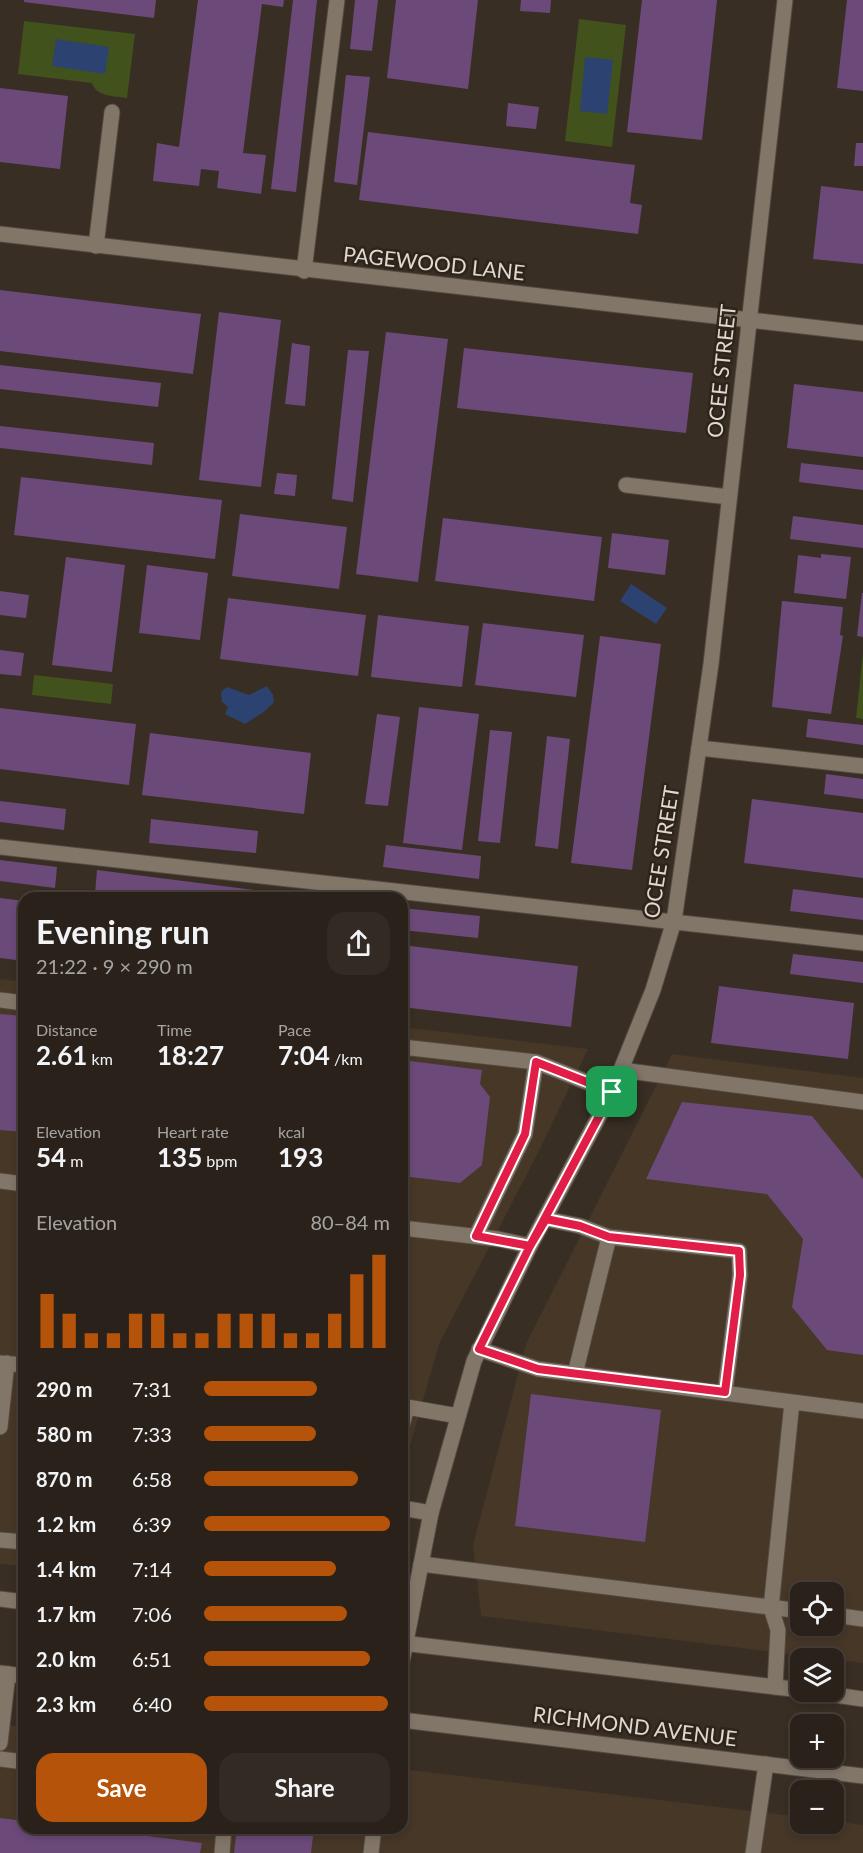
<!DOCTYPE html>
<html lang="en">
<head>
<meta charset="utf-8">
<style>
	:root { --surface:#2a221a; --page:#322a23; --text:#f1f3f6; --muted:#a5a4a2; --line:#463f39; --accent:#b45309 }
	body { margin:0; font-family:Lato,sans-serif; background:var(--page); color:var(--text); height:100vh; display:flex; flex-direction:column; font-size:22px; white-space:nowrap }
	* { box-sizing:border-box; margin:0 }
	p { font-size:20px; color:var(--muted) }
	.icon { flex:none; width:33px; height:33px; fill:none; stroke:currentColor; stroke-width:2; stroke-linecap:round; stroke-linejoin:round }
	.map { position:relative; flex:1; overflow:hidden }
	.panel { position:absolute; left:18px; top:892px; width:390px; height:942px; display:flex; flex-direction:column; background:var(--surface); border-radius:18px; box-shadow:0 3px 9px #0003,0 0 0 2px var(--line) }
	.panel>* { flex:none }
	.tools { position:absolute; left:790px; top:1582px; display:grid; gap:12px }
	.tools a { display:grid; place-items:center; width:54px; height:54px; border-radius:12px; background:var(--surface); box-shadow:0 3px 9px #0003,0 0 0 2px var(--line); font-size:30px }
	.pin { position:absolute; display:grid; place-items:center; width:51px; height:51px; color:#fff; margin:-26px; border-radius:12px; box-shadow:0 3px 9px #0006 }
	.round { display:grid; place-items:center; flex:none; width:63px; height:63px; border-radius:18px; background:var(--page) }
	.headline { display:flex; align-items:center; justify-content:space-between; height:102px; padding:0 18px }
	h1 { font-size:33px; font-weight:700; line-height:45px }
	.stats { display:grid; grid-template-columns:repeat(3,1fr); gap:9px; height:102px; padding:6px 18px }
	.stats div { display:grid; align-content:center }
	.stats b { font-size:26px; font-weight:700 }
	.stats small { font-size:16px; font-weight:400 }
	.stats p { font-size:16px }
	.chart { height:168px; padding:12px 18px }
	.chart p { display:flex; justify-content:space-between }
	.chart svg { width:100%; height:108px; margin-top:6px; stroke:var(--accent); stroke-width:6 }
	.action { display:flex; gap:12px; margin-top:auto; padding:12px 18px }
	.action a { flex:1; height:69px; border-radius:18px; background:var(--accent); color:#fff; font-size:24px; font-weight:700; line-height:69px; text-align:center }
	.action a+a { background:var(--page); color:var(--text) }
	ul { padding:0 18px; list-style:none; font-size:20px }
	li { display:grid; grid-template-columns:96px 72px 1fr; align-items:center; height:45px }
	li i { height:15px; border-radius:8px; background:var(--accent) }
	.map>svg:first-child { display:block }
	.built { fill:#463727; fill-rule:evenodd }
	.green { fill:#42521d }
	.water { fill:#2c4270 }
	.building { fill:#6b4a7a }
	.lines { fill:none; stroke-linecap:round; stroke-linejoin:round }
	.service-casing { stroke:#52493f; stroke-width:17 }
	.minor-casing { stroke:#52493f; stroke-width:17 }
	.secondary-casing { stroke:#52493f; stroke-width:17 }
	.service { stroke:#827669; stroke-width:15 }
	.minor { stroke:#827669; stroke-width:15 }
	.secondary { stroke:#827669; stroke-width:15 }
	.route-casing { stroke:#fff; stroke-width:12 }
	.route { stroke:#e11d48; stroke-width:8 }
	.labels { text-anchor:middle; stroke-width:5; stroke-linejoin:round; paint-order:stroke }
	.street-label { font-size:21px; fill:#e0d9d2; stroke:#2e241a }
</style>
</head>
<body>
<div class="map">
<svg width="863" height="1853" viewBox="0 0 863 1853">
	<rect width="100%" height="100%" fill="#382e23"/>
	<!-- built -->
	<path class="built" d="M0,979L24,982V1566L0,1564Z
		M402,1027L588,1049L539,1151L439,1344L402,1474Z
		M672,1054L863,1078V1663L481,1616L473,1545L526,1344ZM801,1593H834V1626H801Z
		M0,1724L24,1727V1828H402V1769L801,1817V1824H834V1821L863,1825V1853H0Z"/>
	<!-- green -->
	<path class="green" d="M579,19L626,25L612,147L565,141Z
		M24,21L135,34L127,98C115,96 96,97 92,83L18,74Z
		M863,653V719L856,718Z
		M34,675L113,684L111,704L32,695Z"/>
	<!-- water -->
	<path class="water" d="M56,39L109,47L105,74L52,66Z
		M585,57L613,60L607,114L580,111Z
		M631,584L667,608L656,624L620,601Z
		M267,686L273,695L274,702L265,711L245,724L225,714L228,707L222,702L221,692L227,687L249,695Z"/>
	<!-- building -->
	<path class="building" d="M24,0H156L154,18L24,2Z
		M198,0H284L283,7L262,4L243,153L266,155L261,194L217,188L219,171L201,169L199,186L153,181L157,143L179,147Z
		M293,0H317L296,192L271,189Z
		M355,0H378L372,51L350,49Z
		M396,0H478L468,89L387,78Z
		M521,0H551L550,13L520,11Z
		M642,0H717L702,140L627,132Z
		M847,0H863V91L837,88Z
		M346,75L370,77L357,185L334,182Z
		M0,88L68,96L60,169L0,162Z
		M508,103L539,107L536,129L506,126Z
		M368,132L635,165L630,203L642,205L638,234L359,200Z
		M856,143H863V166H854Z
		M821,186L863,191V264L813,259Z
		M0,290L201,314L193,374L0,351Z
		M219,312L281,320L261,487L199,480Z
		M386,332L448,339L418,582L356,574Z
		M292,343L310,346L305,406L285,404Z
		M464,348L693,373L686,433L457,408Z
		M348,350L369,351L353,502L332,499Z
		M0,365L161,383L158,407L0,389Z
		M794,384L863,392V457L787,448Z
		M0,426L154,443L152,465L0,448Z
		M801,463L863,470V490L799,482Z
		M277,473L297,475L295,496L274,494Z
		M21,477L222,500L215,559L14,535Z
		M240,514L347,527L339,589L232,576Z
		M793,516L863,525V548L790,539Z
		M443,518L602,537L594,601L435,581Z
		M612,533L669,540L665,575L608,568Z
		M821,554L851,557L846,599L794,593L798,555L821,558Z
		M66,557L125,565L112,672L52,665Z
		M147,565L208,573L200,640L139,633Z
		M0,591L29,595L26,618L0,615Z
		M862,593H863V637L857,636Z
		M228,598L366,615L358,676L220,659Z
		M782,601L843,607L840,635L843,636L831,714L772,707Z
		M378,615L469,626L462,687L371,677Z
		M483,623L584,635L576,697L475,685Z
		M600,636L661,644L632,870L571,863Z
		M0,650L24,653L21,676L0,674Z
		M419,707L479,714L462,850L403,843Z
		M0,708L136,724L129,785L0,769Z
		M377,714L400,717L388,806L365,804Z
		M808,719L863,725V745L806,737Z
		M490,730L512,732L500,843L478,841Z
		M150,733L311,753L304,814L142,795Z
		M547,736L570,739L558,849L535,846Z
		M826,774L863,779V799L824,794Z
		M752,799L863,813V878L744,863Z
		M0,801L66,809L64,830L0,822Z
		M151,819L258,831L256,853L149,843Z
		M386,845L481,856L479,879L383,867Z
		M0,860L57,867L55,888L0,881Z
		M97,870L278,893V898H135L95,894Z
		M793,889L863,898V920L790,911Z
		M0,898L24,901V961L0,958Z
		M402,908L480,916L478,938L402,930Z
		M402,945L578,966L571,1027L402,1007Z
		M793,954L863,962V983L790,974Z
		M719,986L854,1003L848,1059L711,1043Z
		M0,1014L24,1016V1132L0,1130Z
		M402,1060L482,1070L480,1084L490,1097L482,1165L460,1183L402,1176Z
		M682,1102L812,1116L863,1179V1355L827,1350L792,1307L803,1239L767,1194L646,1179Z
		M531,1394L661,1410L645,1542L515,1526Z
		M0,1818L24,1821V1828H85L202,1843L200,1853H0Z
		M237,1828H314L311,1853H234Z"/>
	<g class="lines">
		<defs>
			<path id="service" d="M96,246L112,112
				M304,271L337,0
				M626,485L729,497
				M699,748L863,766
				M0,847L863,943
				M0,1000L24,1003
				M402,1047L536,1062
				M621,1070L863,1102
				M0,1181L24,1184
				M546,1219L580,1226L609,1237L739,1251L740,1275L725,1392
				M402,1228L498,1239L530,1246
				M476,1236L525,1134L536,1062L612,1092
				M479,1349L538,1369L863,1411
				M0,1363L24,1365
				M575,1374L609,1237
				M402,1426L407,1407L458,1416
				M0,1427L7,1363
				M402,1508L431,1513
				M0,1540L24,1542
				M421,1564L801,1611
				M834,1615L863,1619
				M775,1687L778,1630L771,1608L792,1402
				M0,1743L8,1674
				M0,1759L24,1762
				M222,1853L224,1828
				M371,1853L374,1828
				M753,1853L766,1764"/>
			<path id="minor" d="M0,234L863,333
				M402,1662L431,1513L474,1361L530,1246L612,1092L653,990L674,921L711,664L785,0"/>
			<path id="secondary" d="M0,1599L24,1602
				M402,1643L801,1690
				M0,1673L24,1676
				M814,1692L863,1699
				M402,1720L863,1776"/>
		</defs>
		<!-- service casing -->
		<use href="#service" class="service-casing"/>
		<!-- minor casing -->
		<use href="#minor" class="minor-casing"/>
		<!-- secondary casing -->
		<use href="#secondary" class="secondary-casing"/>
		<!-- service -->
		<use href="#service" class="service"/>
		<!-- minor -->
		<use href="#minor" class="minor"/>
		<!-- secondary -->
		<use href="#secondary" class="secondary"/>
	</g>
	<g class="lines">
		<defs>
			<path id="route" d="M612,1092L530,1246L479,1349L538,1369L725,1392L740,1275L739,1251L609,1237L580,1226L546,1219L530,1246L476,1236L525,1134L536,1062L612,1092"/>
		</defs>
		<!-- route casing -->
		<use href="#route" class="route-casing"/>
		<!-- route -->
		<use href="#route" class="route"/>
	</g>
	<g class="labels">
		<!-- street labels -->
		<g class="street-label">
			<text transform="translate(434 264) rotate(6)" y="7">PAGEWOOD LANE</text>
			<text transform="translate(722 371) rotate(-84)" y="7">OCEE STREET</text>
			<text transform="translate(662 852) rotate(-81)" y="7">OCEE STREET</text>
			<text transform="translate(635 1727) rotate(7)" y="7">RICHMOND AVENUE</text>
		</g>
	</g>
</svg>
<div class="tools">
<a><svg class="icon" aria-label="locate" viewBox="0 0 24 24"><circle cx="12" cy="12" r="6"/><path d="M12 2v4M12 18v4M2 12h4M18 12h4"/></svg></a>
<a><svg class="icon" aria-label="layers" viewBox="0 0 24 24"><path d="M12 4l9 5-9 5-9-5zM3 14l9 5 9-5"/></svg></a>
<a>+</a>
<a>−</a>
</div>
<div class="pin" style="left:612px;top:1092px;background:#1e9e55"><svg class="icon" aria-label="arrive" viewBox="0 0 24 24"><path d="M6 21V4h12l-3 4 3 4H6"/></svg></div>
<section class="panel">
<div class="headline"><div><h1>Evening run</h1><p>21:22 · 9 × 290 m</p></div><a class="round"><svg class="icon" aria-label="share" viewBox="0 0 24 24"><path d="M12 15V3M7 8l5-5 5 5M5 13v7h14v-7"/></svg></a></div>
<div class="stats">
<div><p>Distance</p><b>2.61<small> km</small></b></div>
<div><p>Time</p><b>18:27</b></div>
<div><p>Pace</p><b>7:04<small> /km</small></b></div>
</div>
<div class="stats">
<div><p>Elevation</p><b>54<small> m</small></b></div>
<div><p>Heart rate</p><b>135<small> bpm</small></b></div>
<div><p>kcal</p><b>193</b></div>
</div>
<div class="chart"><p><span>Elevation</span>80–84 m</p>
<svg viewBox="0 0 160 44" preserveAspectRatio="none"><path d="M5 44V22M15 44V30M25 44V38M35 44V38M45 44V30M55 44V30M65 44V38M75 44V38M85 44V30M95 44V30M105 44V30M115 44V38M125 44V38M135 44V30M145 44V14M155 44V6"/></svg>
</div>
<ul>
<li><b>290 m</b>7:31<i style="width:61%"></i></li>
<li><b>580 m</b>7:33<i style="width:60%"></i></li>
<li><b>870 m</b>6:58<i style="width:83%"></i></li>
<li><b>1.2 km</b>6:39<i style="width:100%"></i></li>
<li><b>1.4 km</b>7:14<i style="width:71%"></i></li>
<li><b>1.7 km</b>7:06<i style="width:77%"></i></li>
<li><b>2.0 km</b>6:51<i style="width:89%"></i></li>
<li><b>2.3 km</b>6:40<i style="width:99%"></i></li>
</ul>
<div class="action"><a>Save</a><a>Share</a></div>
</section>
</div>
</body>
</html>
